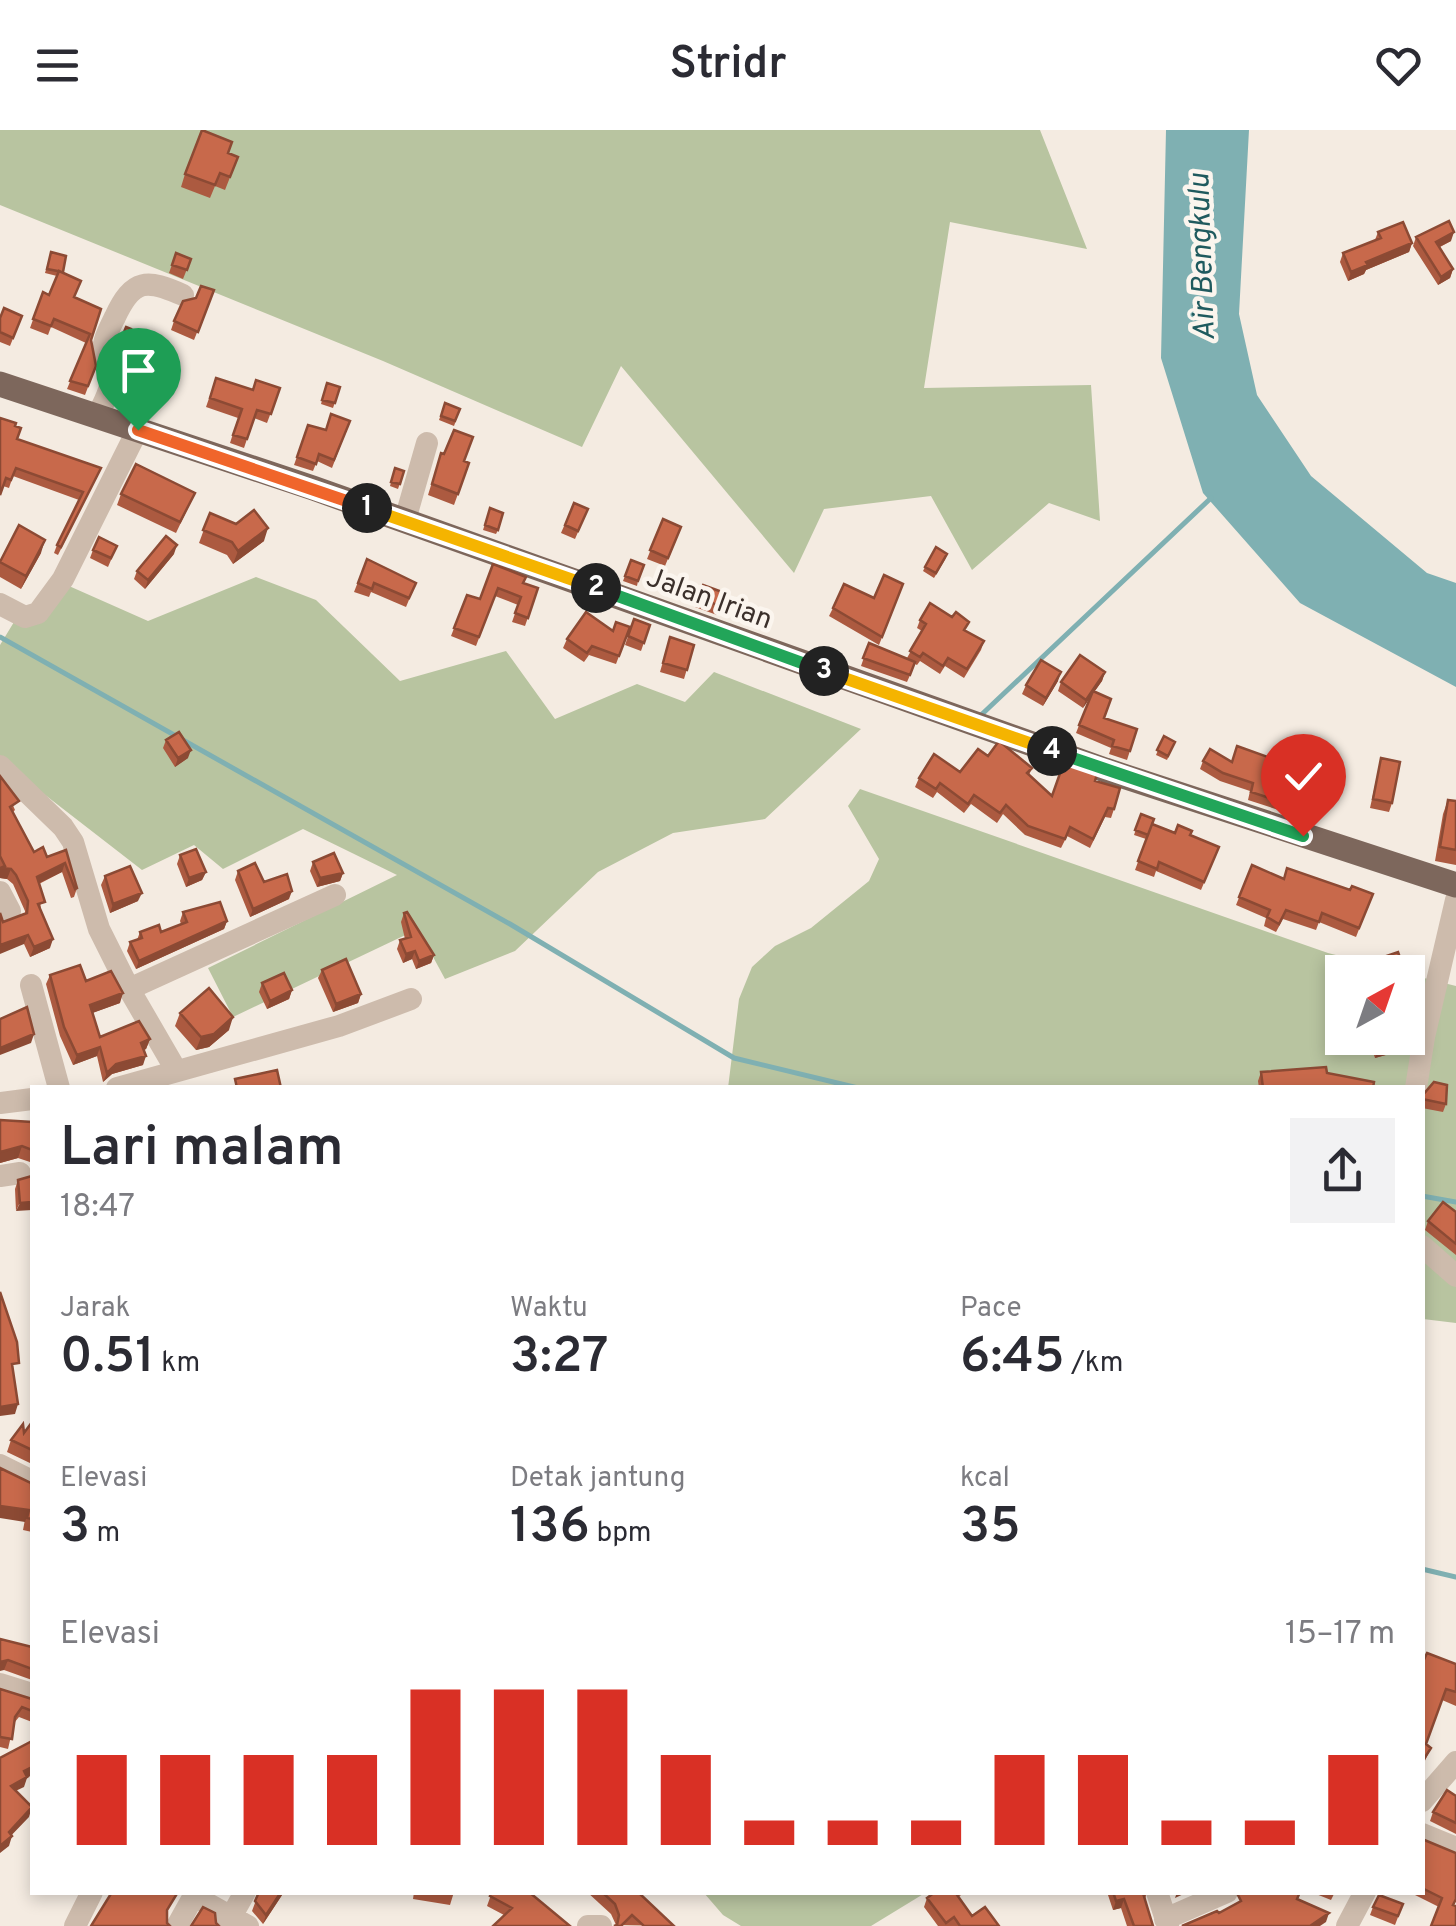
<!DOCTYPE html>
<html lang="id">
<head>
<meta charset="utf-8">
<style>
	:root { --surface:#fff; --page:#f2f2f3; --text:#2b2b33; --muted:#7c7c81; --accent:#d93025 }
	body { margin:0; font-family:Overpass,sans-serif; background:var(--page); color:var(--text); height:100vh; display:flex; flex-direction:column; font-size:38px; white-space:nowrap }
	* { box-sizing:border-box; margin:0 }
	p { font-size:32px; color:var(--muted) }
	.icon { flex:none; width:55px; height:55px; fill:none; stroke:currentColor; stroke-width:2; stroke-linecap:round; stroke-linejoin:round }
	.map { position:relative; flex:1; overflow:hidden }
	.drawer { position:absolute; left:30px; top:955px; width:1395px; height:810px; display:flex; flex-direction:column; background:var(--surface); border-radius:0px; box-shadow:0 5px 15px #0003 }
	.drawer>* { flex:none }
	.needle { width:65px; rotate:40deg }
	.controls { position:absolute; left:1325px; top:825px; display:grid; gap:20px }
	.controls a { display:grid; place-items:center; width:100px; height:100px; border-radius:0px; background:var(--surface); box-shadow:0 5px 15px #0003; font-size:50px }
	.pin { position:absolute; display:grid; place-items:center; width:85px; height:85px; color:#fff; margin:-102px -42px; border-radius:50% 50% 50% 0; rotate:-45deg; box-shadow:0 0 10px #0007 }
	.pin .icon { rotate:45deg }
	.km { position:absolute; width:50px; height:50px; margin:-25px; border-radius:50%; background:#222; color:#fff; font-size:28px; line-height:50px; text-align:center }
	.round { display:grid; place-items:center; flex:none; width:105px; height:105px; border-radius:0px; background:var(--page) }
	.summary { display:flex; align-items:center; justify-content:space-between; height:170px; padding:0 30px }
	h1 { font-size:55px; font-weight:600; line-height:75px }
	.stats { display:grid; grid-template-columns:repeat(3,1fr); gap:15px; height:170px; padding:10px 30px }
	.stats div { display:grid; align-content:center }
	.stats b { font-size:50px; font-weight:600 }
	.stats small { font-size:28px; font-weight:400 }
	.stats p { font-size:28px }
	.chart { height:280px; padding:20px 30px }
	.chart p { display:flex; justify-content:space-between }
	.chart svg { width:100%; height:180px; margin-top:10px; stroke:var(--accent); stroke-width:6 }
	header { display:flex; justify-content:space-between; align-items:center; height:130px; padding:0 30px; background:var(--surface); font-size:45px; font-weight:600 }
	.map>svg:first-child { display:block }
	.green { fill:#b8c4a0 }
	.water { fill:#7fb0b2 }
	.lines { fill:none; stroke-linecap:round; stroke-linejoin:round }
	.stream { stroke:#7fb0b2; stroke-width:5 }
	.minor { stroke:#cdbbac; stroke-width:22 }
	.major { stroke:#7d675c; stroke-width:25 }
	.wall { fill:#ac5a40 }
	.shaded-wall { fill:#8c4a34 }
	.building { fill:#c8694b; stroke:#8c4a34; stroke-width:2.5 }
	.split-1-casing { stroke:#fff; stroke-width:20 }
	.split-2-casing { stroke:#fff; stroke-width:20 }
	.split-3-casing { stroke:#fff; stroke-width:20 }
	.split-4-casing { stroke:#fff; stroke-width:20 }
	.split-5-casing { stroke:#fff; stroke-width:20 }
	.split-1 { stroke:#f0652b; stroke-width:12 }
	.split-2 { stroke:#f5b400; stroke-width:12 }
	.split-3 { stroke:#22a559; stroke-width:12 }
	.split-4 { stroke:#f5b400; stroke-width:12 }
	.split-5 { stroke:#22a559; stroke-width:12 }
	.labels { text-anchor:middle; stroke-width:9; stroke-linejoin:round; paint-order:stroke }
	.street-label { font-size:28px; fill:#3b302b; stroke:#fbf5ee }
	.water-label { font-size:30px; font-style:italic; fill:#1f5a5e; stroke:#fbf5ee }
</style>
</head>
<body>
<header><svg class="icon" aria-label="menu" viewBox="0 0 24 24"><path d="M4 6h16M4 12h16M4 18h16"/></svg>Stridr<svg class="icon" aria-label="heart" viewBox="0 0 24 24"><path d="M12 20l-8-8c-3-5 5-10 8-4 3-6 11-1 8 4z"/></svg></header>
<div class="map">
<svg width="1456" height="1796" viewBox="0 0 1456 1796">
	<rect width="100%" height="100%" fill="#f4ebe1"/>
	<!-- green -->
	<path class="green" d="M0,0H1040L1087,119L950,92L924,258L1091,255L1100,391L1049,373L972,440L931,366L824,379L794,443L621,236L582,317L383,231L0,75Z
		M256,447L316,470L400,551L506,521L555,589L637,554L685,572L714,542L861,599L765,689L673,703L598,742L515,821L445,849L418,799L233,887L208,838L397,745L303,699L223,739L194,715L142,740L0,630V515L14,492L69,456L148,491Z
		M860,659L1328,823L1403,842H1342V908H1408V844L1456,856V1193L1423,1189L1422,958H728L739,869L752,837L775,816L811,798L869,751L879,729L848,676Z
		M704,1763H925L871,1796H741L723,1785Z"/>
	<!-- water -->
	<path class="water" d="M1166,0H1249L1239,184L1257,265L1311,346L1427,443L1456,453V557L1300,473L1203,363L1161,228Z"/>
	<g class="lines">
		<!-- stream -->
		<path class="stream" d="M0,507L510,794L734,928L858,958
			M979,587L1211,368
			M1422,1066L1456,1072
			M1422,1439L1456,1447"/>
		<!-- minor -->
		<path class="minor" d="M98,285C102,276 108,266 110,256C112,244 104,236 103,225C102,212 109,199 115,187C133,148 147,149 183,165
			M405,390L427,313
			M0,474L25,487L38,483L63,449L138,299
			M0,636L63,697L73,712L99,799L129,859
			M0,762L10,781
			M31,855L59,958
			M176,940L129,859L335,765
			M117,958L339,896L411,869
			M1416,958L1424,907L1456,770
			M0,973L32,969
			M0,1046L20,1043
			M1422,1116L1456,1146
			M0,1335L32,1351
			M0,1554L32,1564
			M1422,1671L1456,1632
			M1422,1704L1456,1718
			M1157,1762L1168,1796
			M194,1766L248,1796
			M1165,1789L1227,1762
			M75,1796L92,1762
			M177,1796L196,1762
			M226,1796L245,1762
			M588,1796H601
			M1347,1796L1365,1762"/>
		<!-- major -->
		<path class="major" d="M0,254L313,358L1105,640L1456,755"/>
	</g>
	<!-- wall -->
	<path class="wall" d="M228,23L238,27L225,60L215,56L210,68L181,57L185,44Z
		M1378,102L1412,113L1409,122L1366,140L1364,144L1348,151L1340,132L1343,123L1375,110Z
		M1416,107L1451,111L1440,117L1453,139L1450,148L1438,155L1413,116Z
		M51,122L75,167L91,210L96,236L85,265L67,259L86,213L51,197L48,205L30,198L43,162L49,165L57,146L45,143Z
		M176,123L191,129L183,149L169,143Z
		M214,160L194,210L171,200L174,191L196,168Z
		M22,186L10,216L0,212V188Z
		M216,248L253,260L280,258L267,293L254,288L244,318L230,313L238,288L206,277Z
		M327,253L340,257L333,278L321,274Z
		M445,273L460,279L454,296L439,290Z
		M350,291L332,338L317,331L313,341L294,335L308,295L325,300Z
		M15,296L17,309L101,338L58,425L54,423L57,415L79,370L13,346L9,358L3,356Z
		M441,323L469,333L454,375L428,365Z
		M395,338L404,341L398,359L390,356Z
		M195,363L176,403L117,375L121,364Z
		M574,373L588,379L575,409L561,403Z
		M490,378L498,400L496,404L483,400Z
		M210,383L264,411L233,434L227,425L199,413Z
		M663,389L681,397L665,436L647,429Z
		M117,416L108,437L90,428L93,420Z
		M41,423L21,459L0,447V430Z
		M174,424L145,459L134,449L137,441Z
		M946,428L934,448L923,441L925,437Z
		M367,429L416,453L406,477L371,462L369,467L354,462Z
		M631,430L638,451L637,456L623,451Z
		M493,434L523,453L538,458L525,496L512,492L518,475L495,466L476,516L451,506L467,465L480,469Z
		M903,454L879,515L829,486L833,478L874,468Z
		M703,455L725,463L717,485L695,477Z
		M634,489L650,495L641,521L625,515Z
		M920,490L966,501L984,511L981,520L964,548L945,536L940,544L920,531L917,535L915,534L907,552L861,536L869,513L907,528L922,501L917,498Z
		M630,497L616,534L589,525L584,532L563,518L567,509Z
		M670,507L694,515L684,549L660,542Z
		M1105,542L1102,551L1094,562L1104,588L1137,599L1127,630L1109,624L1111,618L1076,603L1090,567L1083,578L1058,561L1061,552Z
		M1058,551L1043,576L1022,564L1026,555Z
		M1164,606L1175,612L1167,630L1156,625Z
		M166,610L188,628L175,637L163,618Z
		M1319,625L1300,687L1248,670L1250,661L1220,651L1200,639L1203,631H1232L1292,636Z
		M988,626L1032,638L1029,645L1052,666L1095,651L1114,679L1111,688L1105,687L1090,718L1067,706L1061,718L1025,705L1003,684L997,693L971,674L964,683L937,662L933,668L915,657L919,648L960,642Z
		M1381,628L1392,673L1389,682L1370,678Z
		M0,646L15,680L13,682L34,722L47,727L66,720L77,758L74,767L71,768L62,742L39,754L41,781L50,818L30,827L24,814L3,792L25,784V781L13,754L7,749L0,748Z
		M1448,670L1456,671V735L1435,731L1443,684Z
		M1141,684L1154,689L1146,709L1134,705Z
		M1152,694L1219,717L1201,760L1156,741L1154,747L1135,740Z
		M180,725L206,742L202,750L186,757L177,734Z
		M313,732L343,743L340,751L317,757L310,741Z
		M1252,735L1284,749L1373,764L1356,807L1319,792L1316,800L1283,789L1276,802L1264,796L1266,788L1236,775Z
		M238,741L264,752L289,769L250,787L235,750Z
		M105,746L138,771L110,783L101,755Z
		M183,782L227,791L224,799L136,839L127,821L130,812L137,810L140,802H161L181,794L180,791Z
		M404,783L434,825L431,833L416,839L412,829L403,833L397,819L400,810L405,809L401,792Z
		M322,840L361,864L358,873L333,882L318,848Z
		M50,845L86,851L120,873L92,883L100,907L150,909L146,919L144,920L143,935L112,944L103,952L97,926L73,935L60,906L46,854Z
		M262,853L292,860L289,869L267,879L259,862Z
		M180,883L229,900L209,917L196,920L175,896Z
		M1368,908H1408L1407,919L1375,928Z
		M1261,942L1327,943L1373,958H1259L1258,951Z
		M1422,966L1446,974L1443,982L1422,978Z
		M0,990L32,1020L30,1032L18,1028L0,1033Z
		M32,1047L16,1081L15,1059L18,1050Z
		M1456,1082V1125L1425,1100L1428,1091Z
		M32,1292V1334L7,1322L11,1310L24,1303Z
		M31,1358L32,1359V1402L23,1400Z
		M0,1509L32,1517V1550L4,1540Z
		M1422,1534H1456V1576L1442,1570L1426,1614L1431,1618L1422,1637Z
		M0,1559L32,1569V1592L19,1587L14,1593L8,1619L0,1617Z
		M1456,1666V1704L1430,1691L1433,1682Z
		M1422,1709L1456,1723L1439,1777L1409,1762H1422Z
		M259,1762H284L263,1794L252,1781Z
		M414,1762H454L450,1775L413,1769Z
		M492,1762H529L504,1785L487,1776Z
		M587,1762H638L674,1796L616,1795L611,1784Z
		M935,1762H966L958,1767L972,1786L999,1796H938L924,1777L927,1768Z
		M1107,1762H1147L1145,1769L1153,1796H1127L1121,1778L1113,1780Z
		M1311,1762H1335L1331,1770Z
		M1403,1774L1395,1795L1370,1785L1373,1777Z"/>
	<!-- shaded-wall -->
	<path class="shaded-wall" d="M1454,102L1451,111L1433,120L1436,112Z
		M1412,113L1409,122L1366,140L1364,144L1348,151L1351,142L1366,132Z
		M1453,139L1450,148L1438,155L1441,147Z
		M268,398L264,411L233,434L238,421Z
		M45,410L41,423L21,459L26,446Z
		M177,415L174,424L145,459L148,450Z
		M1061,542L1058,551L1043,576L1046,568Z
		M1105,542L1102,551L1083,578L1086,570Z
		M191,620L188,628L175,637L178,628Z
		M65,733L62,742L33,756L37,747Z
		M0,738L11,739L7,749L0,748Z
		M206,742L202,750L186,757L189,748Z
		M343,743L340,751L317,757L320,748Z
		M292,761L289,769L250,787L253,779Z
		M142,763L138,771L110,783L113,774Z
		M227,791L224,799L136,839L139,831Z
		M28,805L24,814L0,824V815Z
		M53,809L50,818L30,827L34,817Z
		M415,821L412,829L403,833L406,824Z
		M434,825L431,833L416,839L419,831Z
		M292,860L289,869L267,879L270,871Z
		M123,863L120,873L87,885L90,875Z
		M361,864L358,873L333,882L336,874Z
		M1416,873L1411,885L1408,887V876Z
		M233,887L229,900L209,917L196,920L201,907Z
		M34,904L31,913L0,925V918Z
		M1411,907L1407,919L1375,928L1379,916Z
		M150,909L146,919L138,922L141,913Z
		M100,917L97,926L73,935L77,925Z
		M146,926L143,935L112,944L103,952L107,943L116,934Z
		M22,1016L18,1028L0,1033V1022Z
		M32,1072V1080L16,1081L20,1073Z
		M18,1274L15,1284L0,1286V1277Z
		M0,1376L29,1380L25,1392L0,1388Z
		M8,1530L4,1540L0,1541V1532Z
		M32,1637V1645L27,1648L24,1657L7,1665L11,1656L24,1641Z
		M32,1677L29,1687L5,1712L9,1702Z
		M12,1706L9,1716L0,1723V1716Z
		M281,1762H284L263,1794L266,1785Z
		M1177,1762H1188L1175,1768Z
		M1124,1769L1121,1778L1113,1780L1116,1771Z
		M1329,1783L1326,1792L1320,1796H1310Z"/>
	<!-- building -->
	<path class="building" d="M202,0L232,12L228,23L238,27L230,47L220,43L215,55L185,44Z
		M1449,91L1454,102L1436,112L1453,139L1441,147L1416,107Z
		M1403,92L1412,113L1366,132L1368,135L1351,142L1343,123L1381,108L1378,102Z
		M51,122L66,126L63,142L47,139Z
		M176,123L191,129L187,140L172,135Z
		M59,141L81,151L74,167L101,179L91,210L96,236L88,256L70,251L90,204L54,189L51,196L33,189L43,162L49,165Z
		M201,156L214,160L198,202L174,191L183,171L196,168Z
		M4,178L22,186L13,208L0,202V188Z
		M126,197L131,199L121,225L122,207Z
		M216,248L253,260L256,250L280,258L271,284L257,280L247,309L233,305L242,279L210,268Z
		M327,253L340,257L335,273L322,270Z
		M445,273L460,279L455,291L441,286Z
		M331,284L350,291L334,330L319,324L316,334L297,327L308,295L326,300Z
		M0,288L16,293L15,296L21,298L17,309L101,338L61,417L57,415L83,362L16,338L11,350L6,348L0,365Z
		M454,300L473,307L464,331L469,333L458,364L432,354L441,323L444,324Z
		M136,334L195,363L180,392L121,364Z
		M395,338L404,341L400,354L391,352Z
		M574,373L588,379L578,401L565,395Z
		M490,378L503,383L498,400L485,395Z
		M254,380L268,398L238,421L232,412L203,400L210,383L236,394Z
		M663,389L681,397L668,428L650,420Z
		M19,395L45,410L26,446L0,432Z
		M166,406L177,415L148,450L137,441Z
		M99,407L117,416L111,428L93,420Z
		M936,417L947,424L936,443L925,437Z
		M367,429L416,453L409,468L374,453L372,459L358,453Z
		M631,430L644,435L638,451L625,446Z
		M493,434L526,447L523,453L538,458L528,488L515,483L521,467L498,458L479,507L454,498L467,465L480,469Z
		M884,445L903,454L882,507L833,478L844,454L874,468Z
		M703,455L725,463L720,476L698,468Z
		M930,473L952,487L956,482L969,492L964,500L984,511L967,539L948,528L943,536L923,523L920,527L910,521L926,494L920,490Z
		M586,482L613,501L616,492L630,497L619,526L592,516L587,523L567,509Z
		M634,489L650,495L644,513L628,506Z
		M670,507L694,515L687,540L663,533Z
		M869,513L915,532L910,545L863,528Z
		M1080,525L1105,542L1086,570L1061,552Z
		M1041,530L1061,542L1046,568L1026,555Z
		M1093,561L1111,569L1104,588L1137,599L1130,621L1112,616L1114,610L1079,595Z
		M179,602L191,620L178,628L166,610Z
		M1164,606L1175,612L1168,626L1157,620Z
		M999,611L1032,638L1027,643L1052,666L1064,632L1097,644L1095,651L1120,658L1114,679L1108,678L1093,709L1070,697L1065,709L1028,696L1006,675L1000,683L974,665L968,674L940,653L936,659L919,648L934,624L960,642L978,619L988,626Z
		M1237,616L1293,636L1298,619L1319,625L1303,679L1251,662L1253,653L1223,643L1203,631L1210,619L1232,632Z
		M1381,628L1400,632L1392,673L1373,669Z
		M0,646L19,671L10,677L34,722L43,717L47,727L66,720L77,758L75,759L65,733L37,747L45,772L38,774L53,809L34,817L28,805L0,815V783L3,792L27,783L28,771L16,745L11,739L0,738L5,736L0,726Z
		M1448,670L1456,671V720L1440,717Z
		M1141,684L1154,689L1148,705L1135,700Z
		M1152,694L1175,703L1178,695L1192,701L1190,705L1219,717L1204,752L1159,732L1157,739L1138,731Z
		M196,719L206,742L189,748L180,725Z
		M334,723L343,743L320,748L313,732Z
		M255,733L264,752L287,744L292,761L253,779L238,741Z
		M1252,735L1284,749L1287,738L1350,760L1352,756L1373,764L1359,798L1322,783L1319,792L1286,780L1279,794L1267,787L1270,780L1239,767Z
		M130,736L142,763L113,774L105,746Z
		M220,772L227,791L139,831L130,812L142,808L140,802L159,795L161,802L187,792L183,782Z
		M407,782L434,825L419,831L415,821L406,824L400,810L411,807L404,783Z
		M1398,822L1405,842H1349L1348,839Z
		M346,829L361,864L336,874L322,840Z
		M80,835L86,851L111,841L123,863L90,875L100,907L139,891L150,909L141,913L146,926L116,934L107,943L100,917L77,925L64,897L50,845Z
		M284,843L292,860L270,871L262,853Z
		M1408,849L1416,873L1408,876Z
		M209,858L233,887L214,904L201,907L180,883Z
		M27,877L34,904L0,918V889Z
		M1408,892L1411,907L1379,916L1376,908H1408Z
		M1326,937L1327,943L1374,952L1373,958H1263L1261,942Z
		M277,940L281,958H237L235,949Z
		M1434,952L1447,955L1446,974L1422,969V966Z
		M0,990L32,992V1020L22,1016L0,1022Z
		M32,1046V1072L20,1073L18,1050Z
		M1443,1072L1456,1082V1114L1428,1091Z
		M0,1162L17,1212L19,1233L12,1234L18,1274L0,1277Z
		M32,1292V1320L11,1310L23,1294L24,1303Z
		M0,1338L31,1353L32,1389L27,1388L29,1380L0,1376Z
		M0,1509L32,1517V1539L8,1530L0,1532Z
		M1427,1523L1456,1534V1562L1446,1559L1426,1614L1431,1618L1422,1632V1534Z
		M0,1559L32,1569V1581L22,1577L15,1587L12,1609L0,1607Z
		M32,1611V1637L24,1641L27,1647L11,1656L32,1677L9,1702L12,1706L0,1716V1628Z
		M1447,1660L1456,1666V1693L1433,1682Z
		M1422,1709L1456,1723V1769L1453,1775L1456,1776V1796H1431L1442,1768L1422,1758Z
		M112,1762H178L167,1780V1793L170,1796H91Z
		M259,1762H281L266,1785L255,1771Z
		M492,1762H529L570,1796H493L512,1778L490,1766Z
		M602,1762H638L674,1796H644L632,1785L621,1796H614L617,1795L619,1785L615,1774Z
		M935,1762H955L972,1786L985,1777L999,1796H960L954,1787L946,1793L927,1768Z
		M1113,1762H1144L1143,1763L1153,1796H1134L1124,1769L1116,1771Z
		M1240,1762H1300L1297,1769L1329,1783L1310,1796H1182L1217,1781L1219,1783L1241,1771L1238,1765Z
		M1379,1765L1403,1774L1398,1786L1373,1777Z
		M203,1777L215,1783L216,1793L219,1796H191Z"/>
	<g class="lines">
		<defs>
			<path id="split-1" d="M138,300L367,378"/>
			<path id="split-2" d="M367,378L596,458"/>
			<path id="split-3" d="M596,458L824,541"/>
			<path id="split-4" d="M824,541L1052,621"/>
			<path id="split-5" d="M1052,621L1303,706"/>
		</defs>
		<!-- split-1 casing -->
		<use href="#split-1" class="split-1-casing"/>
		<!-- split-2 casing -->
		<use href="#split-2" class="split-2-casing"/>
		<!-- split-3 casing -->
		<use href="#split-3" class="split-3-casing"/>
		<!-- split-4 casing -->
		<use href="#split-4" class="split-4-casing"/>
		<!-- split-5 casing -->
		<use href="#split-5" class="split-5-casing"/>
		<!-- split-1 -->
		<use href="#split-1" class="split-1"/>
		<!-- split-2 -->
		<use href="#split-2" class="split-2"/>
		<!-- split-3 -->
		<use href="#split-3" class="split-3"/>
		<!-- split-4 -->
		<use href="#split-4" class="split-4"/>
		<!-- split-5 -->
		<use href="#split-5" class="split-5"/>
	</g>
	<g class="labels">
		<!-- street labels -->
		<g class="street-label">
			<text transform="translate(710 467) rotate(20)" y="10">Jalan Irian</text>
		</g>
		<!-- water labels -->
		<g class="water-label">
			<text transform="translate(1201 127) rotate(-92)" y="10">Air Bengkulu</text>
		</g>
	</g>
</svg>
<div class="controls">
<a><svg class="needle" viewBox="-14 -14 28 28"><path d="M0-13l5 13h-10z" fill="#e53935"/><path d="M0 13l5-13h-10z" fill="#7c7c81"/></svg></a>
</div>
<div class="pin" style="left:138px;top:300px;background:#1e9e55"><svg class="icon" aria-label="arrive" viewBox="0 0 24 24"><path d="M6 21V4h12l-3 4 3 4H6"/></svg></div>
<div class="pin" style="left:1303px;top:706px;background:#d93025"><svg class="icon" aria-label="check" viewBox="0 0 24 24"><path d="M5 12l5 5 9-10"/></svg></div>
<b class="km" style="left:367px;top:378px">1</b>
<b class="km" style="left:596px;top:458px">2</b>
<b class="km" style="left:824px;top:541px">3</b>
<b class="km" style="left:1052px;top:621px">4</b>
<section class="drawer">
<div class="summary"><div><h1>Lari malam</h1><p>18:47</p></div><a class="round"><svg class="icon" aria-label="share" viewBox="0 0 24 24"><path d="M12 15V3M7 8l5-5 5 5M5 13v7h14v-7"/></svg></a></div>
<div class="stats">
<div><p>Jarak</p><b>0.51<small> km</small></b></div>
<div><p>Waktu</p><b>3:27</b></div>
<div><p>Pace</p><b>6:45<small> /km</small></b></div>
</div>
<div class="stats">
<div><p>Elevasi</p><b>3<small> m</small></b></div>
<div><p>Detak jantung</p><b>136<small> bpm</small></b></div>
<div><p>kcal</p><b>35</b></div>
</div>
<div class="chart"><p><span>Elevasi</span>15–17 m</p>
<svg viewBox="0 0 160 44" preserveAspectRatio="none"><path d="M5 44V22M15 44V22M25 44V22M35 44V22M45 44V6M55 44V6M65 44V6M75 44V22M85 44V38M95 44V38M105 44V38M115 44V22M125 44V22M135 44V38M145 44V38M155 44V22"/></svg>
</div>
</section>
</div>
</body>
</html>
